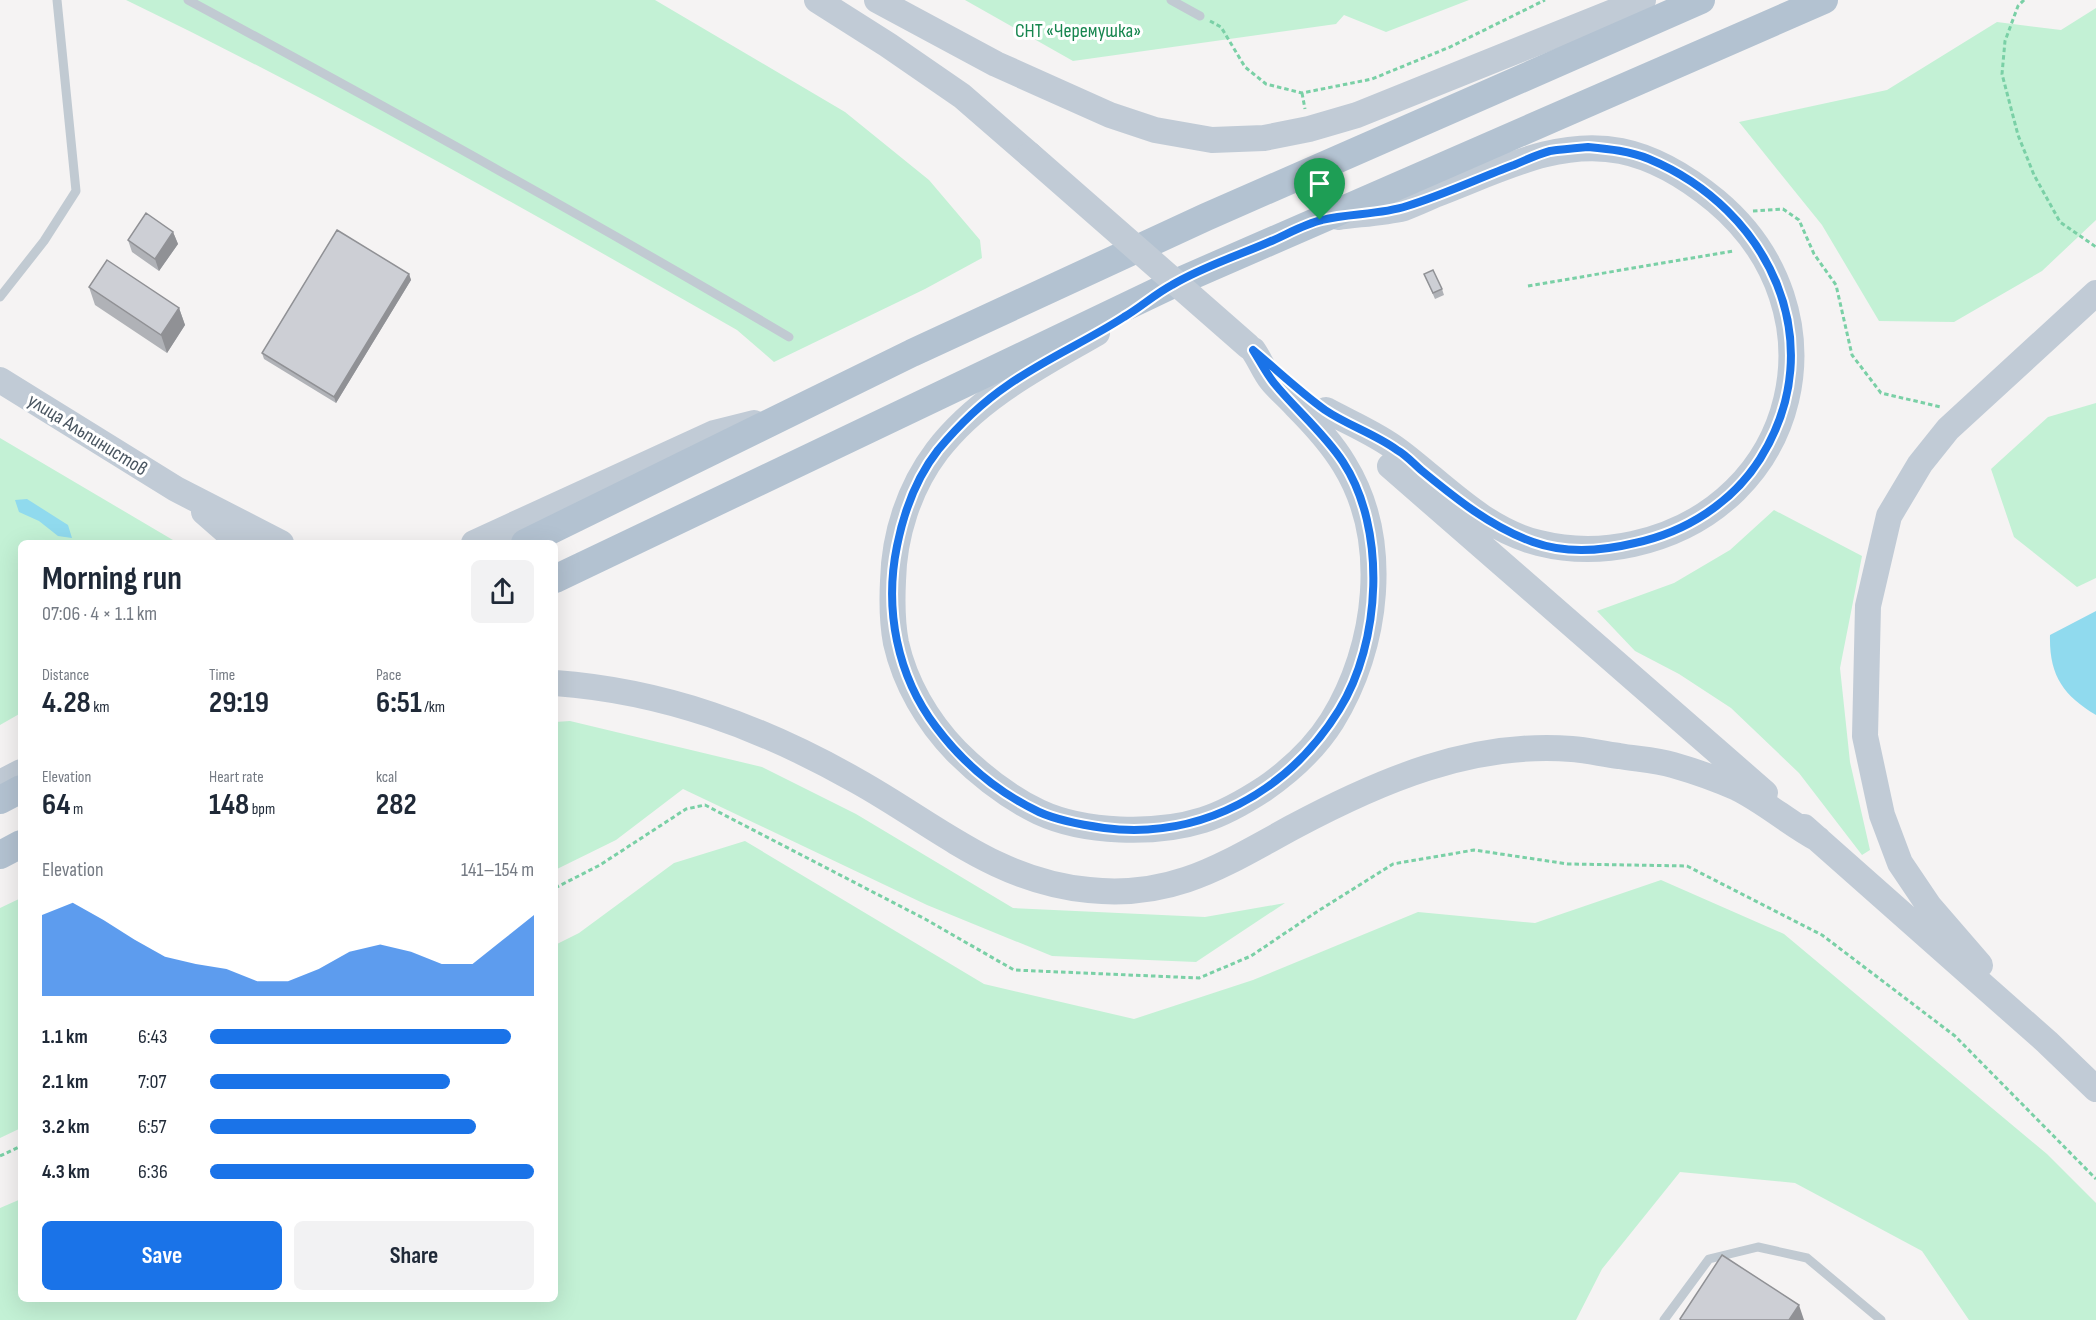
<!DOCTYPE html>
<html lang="en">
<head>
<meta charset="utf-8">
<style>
	:root { --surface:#fff; --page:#f2f2f3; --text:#1f2937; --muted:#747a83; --accent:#1a73e8 }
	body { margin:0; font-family:"Sofia Sans Condensed",sans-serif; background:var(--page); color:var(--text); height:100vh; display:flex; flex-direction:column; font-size:22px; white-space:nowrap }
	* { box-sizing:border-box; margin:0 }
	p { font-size:20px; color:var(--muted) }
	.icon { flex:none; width:33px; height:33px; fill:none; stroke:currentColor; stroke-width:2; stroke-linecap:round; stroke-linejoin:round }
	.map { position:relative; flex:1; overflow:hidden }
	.side { position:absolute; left:18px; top:540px; width:540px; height:762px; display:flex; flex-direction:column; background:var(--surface); border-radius:9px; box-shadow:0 6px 24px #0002 }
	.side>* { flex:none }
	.pin { position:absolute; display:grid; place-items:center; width:51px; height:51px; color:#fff; margin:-62px -26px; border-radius:50% 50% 50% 0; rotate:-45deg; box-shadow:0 0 6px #0007 }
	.pin .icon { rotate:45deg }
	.round { display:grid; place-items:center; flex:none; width:63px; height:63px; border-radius:9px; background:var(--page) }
	.overview { display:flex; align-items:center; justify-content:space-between; height:102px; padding:0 24px }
	h1 { font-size:33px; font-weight:700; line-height:45px }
	.metrics { display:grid; grid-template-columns:repeat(3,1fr); gap:9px; height:102px; padding:6px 24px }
	.metrics div { display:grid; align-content:center }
	.metrics b { font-size:30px; font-weight:700 }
	.metrics small { font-size:16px; font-weight:400 }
	.metrics p { font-size:16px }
	.chart { height:168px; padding:12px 24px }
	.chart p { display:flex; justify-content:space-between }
	.chart svg { width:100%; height:108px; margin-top:6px; fill:var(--accent); opacity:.7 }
	.action { display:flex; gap:12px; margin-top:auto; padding:12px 24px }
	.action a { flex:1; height:69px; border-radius:9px; background:var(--accent); color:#fff; font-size:24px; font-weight:700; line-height:69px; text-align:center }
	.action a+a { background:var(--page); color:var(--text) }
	ul { padding:0 24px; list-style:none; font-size:20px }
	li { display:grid; grid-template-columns:96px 72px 1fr; align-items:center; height:45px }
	li i { height:15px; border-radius:8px; background:var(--accent) }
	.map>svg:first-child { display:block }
	.green { fill:#c3f1d5 }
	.water { fill:#90daee }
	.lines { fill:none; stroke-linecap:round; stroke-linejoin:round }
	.path { stroke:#7ad0a6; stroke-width:3; stroke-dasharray:4.5 3; stroke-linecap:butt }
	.service { stroke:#c1cad2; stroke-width:9 }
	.secondary { stroke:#c1cbd6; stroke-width:26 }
	.primary { stroke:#b3c2d1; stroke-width:28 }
	.secondary-bridge { stroke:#c1cbd6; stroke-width:26 }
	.wall { fill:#b0b2b7 }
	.shaded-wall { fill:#909195 }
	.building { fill:#cdcfd5; stroke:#909195; stroke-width:1.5 }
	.route-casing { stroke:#fff; stroke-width:12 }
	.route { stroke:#1a73e8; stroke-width:8 }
	.labels { text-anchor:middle; stroke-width:6; stroke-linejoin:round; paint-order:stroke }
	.park-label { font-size:20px; fill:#17864f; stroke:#fff }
	.street-label { font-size:20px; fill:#4a5661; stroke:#fff }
</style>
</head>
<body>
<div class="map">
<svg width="2096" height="1320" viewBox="0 0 2096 1320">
	<rect width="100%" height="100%" fill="#f5f3f3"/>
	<!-- green -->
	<path class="green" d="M126,0H655L845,112L929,180L980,240L982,258L925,289L774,362L737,330C536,215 335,101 126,0Z
		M965,0H1469L1386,32L1344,15L1336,24L1073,61Z
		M2096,8V220L2042,271L1954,322L1879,321L1822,225L1739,122L1887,90L1997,22L2061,30Z
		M2096,403V578L2077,587L2014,537L1991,469L2048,417Z
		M0,438L178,543H21V713L0,725Z
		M1774,510L1862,556L1840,668L1850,762L1870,850L1862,855L1799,773L1731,708L1679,674L1635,651L1597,611L1674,583L1730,550Z
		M570,721L762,767L856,814L1013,908L1205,917L1285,903L1196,962L1052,956L927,905L683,789L616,840L555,870V722Z
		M745,841L984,984L1134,1019L1253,980L1418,912L1535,923L1661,880L1784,934L2047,1154L2096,1203V1320H1969L1922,1251L1795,1183L1680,1172L1602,1269L1576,1320H0V1208L21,1199V1299H555V945L579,933L674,863Z
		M21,898V1128L0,1138V908Z"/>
	<!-- water -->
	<path class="water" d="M27,499L68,525L72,538L58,536L39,521L19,512L15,500Z
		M2096,611V715C2063,695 2049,675 2050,635Z"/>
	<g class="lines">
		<!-- path -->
		<path class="path" d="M2024,0L2018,6L2005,41L2002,74L2018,135L2034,175L2060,222L2096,247
			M1210,21L1221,27L1245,67L1266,84L1302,93L1372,79L1450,47L1545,0
			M1302,93L1305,109
			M1753,211L1783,209L1799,220L1814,254L1836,285L1852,355L1881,393L1941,407
			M1528,286L1733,251
			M555,888L600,865L686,809L705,805L925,919L1014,970L1199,978L1251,956L1318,911L1393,864L1474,850L1568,864L1687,866L1822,935L1955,1036L2096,1179
			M0,1156L21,1146"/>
		<!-- service -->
		<path class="service" d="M188,0C390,109 591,220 789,337
			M1171,0L1200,16
			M0,297L44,241L76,191L57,0
			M1664,1320L1709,1259L1758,1247L1807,1258L1881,1320"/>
		<!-- secondary -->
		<path class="secondary" d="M817,0L888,45L962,96L1030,155
			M877,0L996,64L1110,115L1155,130L1212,140L1264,138L1309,129L1357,115L1643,0
			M1097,333C1040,366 978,397 937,451C909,488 894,535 893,581C892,601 892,622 896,643C905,683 927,721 956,751C980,775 1008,797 1039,812C1084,833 1155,835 1203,820C1225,813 1244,802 1264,789C1290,771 1315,748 1332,721C1378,647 1391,540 1344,464C1332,444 1311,421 1295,405C1288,397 1278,389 1271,380C1264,371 1260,360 1253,350
			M0,380L176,489L281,543
			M1326,410C1350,423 1377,434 1399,451C1443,484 1484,530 1539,543C1571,551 1601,551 1633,544C1801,507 1846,310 1716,201C1688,178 1656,158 1621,151C1557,138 1496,172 1437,194C1426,199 1415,204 1404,208C1383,213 1360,214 1338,217
			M1390,466L1765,793
			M204,512L228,533L236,543
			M474,543L714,433L754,423
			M555,683C664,691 762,727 857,781C936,825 995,881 1089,890C1173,899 1223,865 1293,827C1379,781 1472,741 1572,749C1587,750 1603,754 1619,756C1636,759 1656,760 1673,765C1694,771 1717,779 1737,788C1764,801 1790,824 1818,839
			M0,783L21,772
			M1804,827L2047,1042L2096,1089
			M1980,965L1929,906L1900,863L1882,815L1865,736L1868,606L1889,516L1920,464L1948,429L2096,293"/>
		<!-- primary -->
		<path class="primary" d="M525,543L912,353L1206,217L1701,0
			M555,579L1173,284L1824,0
			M0,800L21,789
			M0,855L21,844"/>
		<!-- secondary-bridge -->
		<path class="secondary-bridge" d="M1030,155L1248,346"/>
	</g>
	<!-- wall -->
	<path class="wall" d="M173,232L178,244L159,271L132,252L128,240Z
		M409,274L411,280L336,403L264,359L262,353Z
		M1424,274L1442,289L1444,295L1435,299Z
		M89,287L179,308L185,325L167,353L95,305Z"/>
	<!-- shaded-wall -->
	<path class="shaded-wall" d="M173,232L178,244L159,271L155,259Z
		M409,274L411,280L336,403L334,397Z
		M179,308L185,325L167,353L161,335Z
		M1799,1305L1804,1320H1789Z"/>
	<!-- building -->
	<path class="building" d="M146,213L173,232L155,259L128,240Z
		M337,230L409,274L334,397L262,353Z
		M107,260L179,308L161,335L89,287Z
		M1433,270L1442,289L1433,293L1424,274Z
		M1722,1255L1799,1305L1789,1320H1681L1680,1319Z"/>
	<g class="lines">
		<defs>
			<path id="route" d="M1588,147C1609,149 1630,151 1649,159C1769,209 1833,343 1760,459C1732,503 1686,532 1635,543C1602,551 1566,554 1533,542C1491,527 1455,498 1421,470C1413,463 1406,455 1397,450C1375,434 1347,425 1325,410C1300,392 1277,370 1253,350C1260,361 1266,373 1274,383C1296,410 1324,433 1343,462C1387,529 1381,643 1339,710C1288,792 1201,840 1104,828C1083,825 1059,821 1039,812C999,793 963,763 936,727C897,676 884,609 897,546C904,511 916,478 938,450C958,426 983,402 1008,385C1045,359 1087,341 1124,317C1141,307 1155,294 1172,285C1202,267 1237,256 1269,242C1286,235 1304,224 1322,220C1349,213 1380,215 1407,206C1443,195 1479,178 1514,165C1526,160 1538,154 1550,151C1563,149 1576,148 1588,147Z"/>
		</defs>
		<!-- route casing -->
		<use href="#route" class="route-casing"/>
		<!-- route -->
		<use href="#route" class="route"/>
	</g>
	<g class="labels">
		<!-- park labels -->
		<g class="park-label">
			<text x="1078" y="37">СНТ «Черемушка»</text>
		</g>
		<!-- street labels -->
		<g class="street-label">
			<text transform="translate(88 434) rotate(32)" y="7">улица Альпинистов</text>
		</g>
	</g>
</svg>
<div class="pin" style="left:1320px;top:220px;background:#1e9e55"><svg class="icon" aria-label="arrive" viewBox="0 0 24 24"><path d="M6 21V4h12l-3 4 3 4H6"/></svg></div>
<section class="side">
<div class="overview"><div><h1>Morning run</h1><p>07:06 · 4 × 1.1 km</p></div><a class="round"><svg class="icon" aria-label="share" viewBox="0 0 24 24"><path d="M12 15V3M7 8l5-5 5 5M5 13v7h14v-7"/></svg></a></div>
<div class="metrics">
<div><p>Distance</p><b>4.28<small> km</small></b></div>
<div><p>Time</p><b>29:19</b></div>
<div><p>Pace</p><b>6:51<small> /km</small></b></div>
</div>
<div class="metrics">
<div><p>Elevation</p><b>64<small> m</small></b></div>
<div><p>Heart rate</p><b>148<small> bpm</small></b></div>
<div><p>kcal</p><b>282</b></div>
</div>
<div class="chart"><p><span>Elevation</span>141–154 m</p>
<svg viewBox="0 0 160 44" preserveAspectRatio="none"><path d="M0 44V11L10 6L20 13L30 21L40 28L50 31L60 33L70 38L80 38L90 33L100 26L110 23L120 26L130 31L140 31L150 21L160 11V44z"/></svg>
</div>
<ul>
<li><b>1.1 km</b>6:43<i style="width:93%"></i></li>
<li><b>2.1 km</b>7:07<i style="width:74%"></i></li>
<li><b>3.2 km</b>6:57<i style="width:82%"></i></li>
<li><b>4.3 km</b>6:36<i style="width:100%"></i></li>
</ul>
<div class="action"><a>Save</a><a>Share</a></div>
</section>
</div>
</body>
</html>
